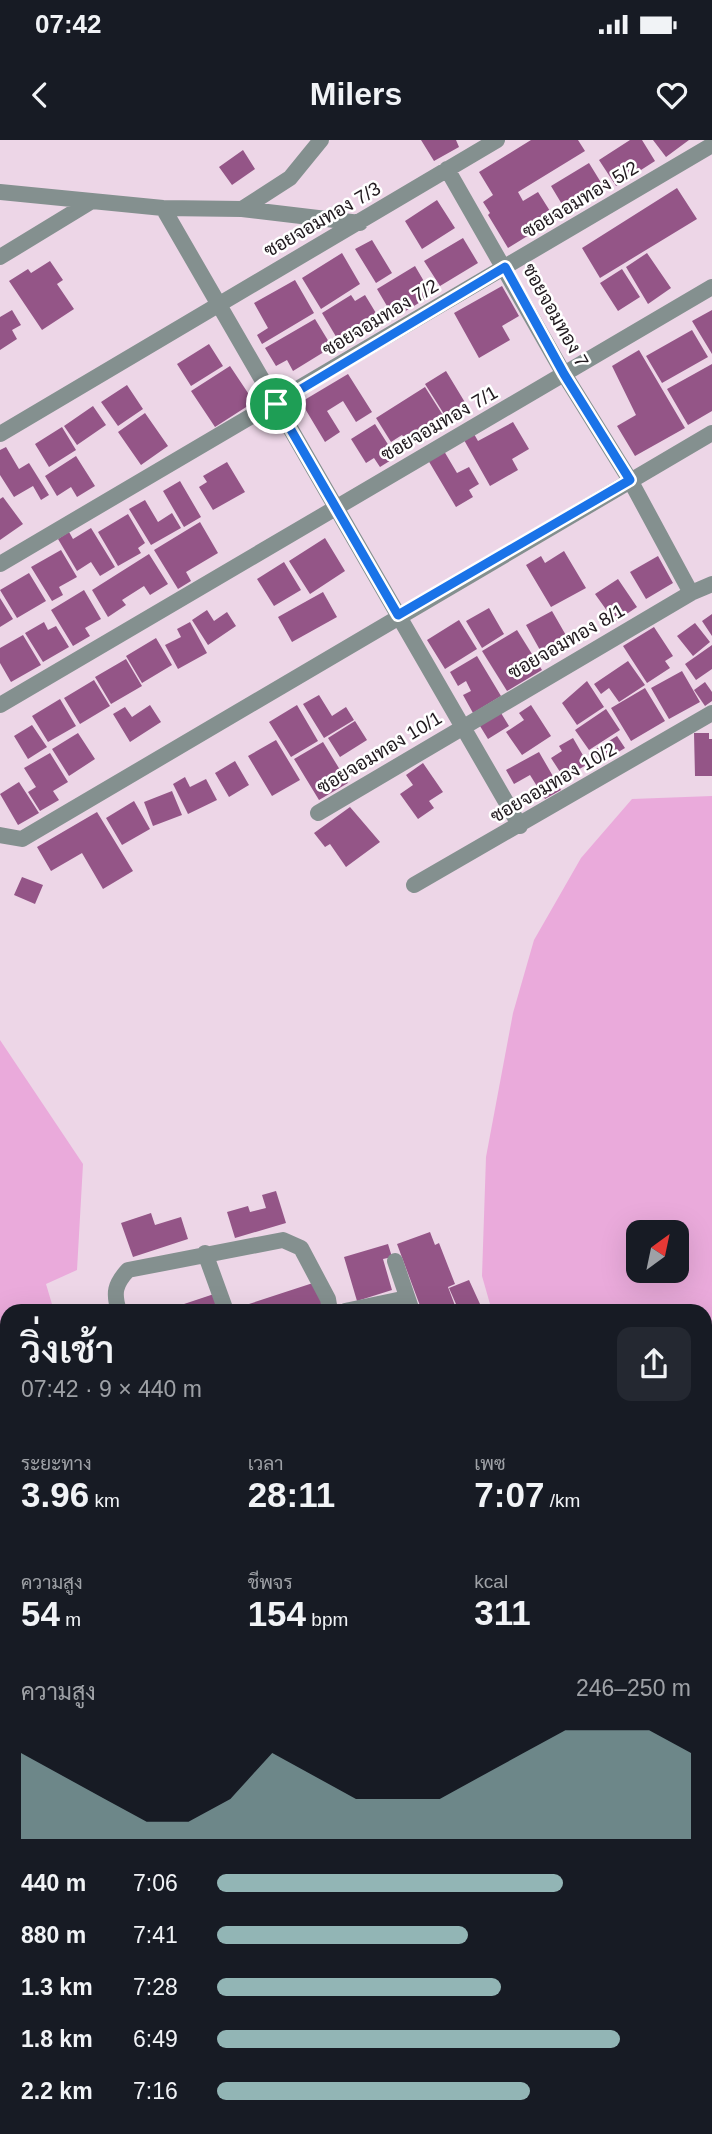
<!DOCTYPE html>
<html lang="th">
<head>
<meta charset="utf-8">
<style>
	:root { --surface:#171b24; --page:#242831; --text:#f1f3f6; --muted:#9ea1a6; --accent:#92b5b5 }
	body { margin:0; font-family:Arial,Sarabun,sans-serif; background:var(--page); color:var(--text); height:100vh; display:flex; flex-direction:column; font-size:26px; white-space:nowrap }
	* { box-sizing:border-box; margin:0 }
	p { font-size:23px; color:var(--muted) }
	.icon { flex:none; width:38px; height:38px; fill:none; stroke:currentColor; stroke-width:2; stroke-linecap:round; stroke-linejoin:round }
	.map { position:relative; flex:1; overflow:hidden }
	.drawer { position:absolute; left:0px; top:1164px; width:712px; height:831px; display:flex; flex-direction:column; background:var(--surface); border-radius:21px 21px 0 0; box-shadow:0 7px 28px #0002 }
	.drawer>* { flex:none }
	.needle { width:46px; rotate:33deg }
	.buttons { position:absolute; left:626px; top:1080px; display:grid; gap:14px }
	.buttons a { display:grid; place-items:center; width:63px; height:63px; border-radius:14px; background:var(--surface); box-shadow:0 7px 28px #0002; font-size:35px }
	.pin { position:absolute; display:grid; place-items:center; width:60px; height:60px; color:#fff; margin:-30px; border:4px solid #fff; border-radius:50%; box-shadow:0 2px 7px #0007 }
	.round { display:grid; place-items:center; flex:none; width:74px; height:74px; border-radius:14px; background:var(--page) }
	.headline { display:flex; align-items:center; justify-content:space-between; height:119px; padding:0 21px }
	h1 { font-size:38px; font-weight:600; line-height:52px }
	.figures { display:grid; grid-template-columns:repeat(3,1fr); gap:10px; height:119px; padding:7px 21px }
	.figures div { display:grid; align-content:center }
	.figures b { font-size:35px; font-weight:600 }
	.figures small { font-size:19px; font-weight:400 }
	.figures p { font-size:19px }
	.chart { height:196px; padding:14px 21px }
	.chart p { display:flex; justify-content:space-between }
	.chart svg { width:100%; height:126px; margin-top:7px; fill:var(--accent); opacity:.7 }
	ul { padding:0 21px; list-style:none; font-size:23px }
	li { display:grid; grid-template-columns:112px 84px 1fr; align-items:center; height:52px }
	li i { height:18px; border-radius:9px; background:var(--accent) }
	.status { display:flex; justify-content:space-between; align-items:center; height:49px; padding:0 35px; background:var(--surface); direction:ltr }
	.status svg { height:19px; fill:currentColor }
	header { display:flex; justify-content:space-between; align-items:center; height:91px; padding:0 21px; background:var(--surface); font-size:32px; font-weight:600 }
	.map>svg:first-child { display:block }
	.green { fill:#eaaadb; fill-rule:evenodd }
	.building { fill:#945587 }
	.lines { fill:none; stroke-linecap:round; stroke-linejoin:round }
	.minor { stroke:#84908f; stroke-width:16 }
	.secondary { stroke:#596b69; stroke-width:18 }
	.route-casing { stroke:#fff; stroke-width:14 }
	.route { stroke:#1a73e8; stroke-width:9 }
	.labels { text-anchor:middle; stroke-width:5; stroke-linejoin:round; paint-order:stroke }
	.street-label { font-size:19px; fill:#211a1f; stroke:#fff }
</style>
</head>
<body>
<div class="status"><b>07:42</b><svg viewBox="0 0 49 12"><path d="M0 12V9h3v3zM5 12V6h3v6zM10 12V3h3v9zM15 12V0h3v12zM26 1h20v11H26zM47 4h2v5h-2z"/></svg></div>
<header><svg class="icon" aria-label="back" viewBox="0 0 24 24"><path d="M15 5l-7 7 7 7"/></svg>Milers<svg class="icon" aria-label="heart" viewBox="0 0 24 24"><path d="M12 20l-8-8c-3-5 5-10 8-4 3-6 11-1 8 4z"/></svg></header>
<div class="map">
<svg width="712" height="1994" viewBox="0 0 712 1994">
	<rect width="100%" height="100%" fill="#edd6e7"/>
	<!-- green -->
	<path class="green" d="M712,656V1318L705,1342V1171H492L482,1136L486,1017L513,873L534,800L581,718L632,659ZM639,1092H677V1130H639Z
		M0,900L83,1024L77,1130L46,1144L54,1171H7V1534L0,1532Z
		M0,1595L7,1606V1857L0,1854Z"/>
	<!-- building -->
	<path class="building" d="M421,0H456L459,7L434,21Z
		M531,0H578L585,11L518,52L523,61L538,52L555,79L508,108L488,75L490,73L483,62L493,55L479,32Z
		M630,0H642L655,21L616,46L599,20Z
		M653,0H689L666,17Z
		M243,10L255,29L232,45L219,27Z
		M589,23L605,49L566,71L551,46Z
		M677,48L697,79L600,138L582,108Z
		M437,60L455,88L422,109L405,81Z
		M463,98L478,123L440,146L424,121Z
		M372,100L392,133L376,143L355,109Z
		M342,113L360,144L321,169L302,138Z
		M647,113L671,148L648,164L626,127Z
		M50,121L63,140L57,144L74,169L42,190L9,141L28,129L31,133Z
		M415,126L432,155L394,178L377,149Z
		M622,129L640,157L618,171L600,143Z
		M295,140L314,173L262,204L257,195L268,188L254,163Z
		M502,146L519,176L502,186L510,200L479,218L454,173Z
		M351,155L355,161L365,155L382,183L341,205L322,173Z
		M12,170L21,185L12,190L17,199L0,210V177Z
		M712,170V214L692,181Z
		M315,179L332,207L293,231L287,220L276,226L265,208Z
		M692,190L708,217L662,243L646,216Z
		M209,204L223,226L191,246L177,224Z
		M639,210L685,288L635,316L617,286L636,275L612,226Z
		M712,224V271L688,285L667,249Z
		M230,226L254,262L215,287L191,251Z
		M446,231L469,269L449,282L425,244Z
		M348,234L372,272L356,282L343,261L327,271L340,292L325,302L301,262Z
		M127,245L143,269L118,286L101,262Z
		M425,247L446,280L419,297L418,295L407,302L402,295L391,302L376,278Z
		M93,266L106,285L77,305L64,286Z
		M145,273L168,306L141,325L118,292Z
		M513,282L529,309L512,319L518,330L490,346L464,300L474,294L478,301Z
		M375,284L396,317L380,327L374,318L366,323L351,299Z
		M62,287L76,310L49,327L35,304Z
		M6,307L19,329L29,323L49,355L41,360L33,346L14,357L0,335V310Z
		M444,311L457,333L469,327L479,344L469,350L473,357L456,367L428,320Z
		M76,316L95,346L77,357L71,347L57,356L45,336Z
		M227,322L245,352L213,370L199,347L207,342L203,336Z
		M180,341L201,377L184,387L163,351Z
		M3,357L23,384L0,400V359Z
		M145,360L158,382L172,373L181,388L151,405L129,369Z
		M128,374L145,403L138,408L141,413L118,426L98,392Z
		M200,382L218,413L186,432L191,441L178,449L154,410Z
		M91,388L115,427L100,436L91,422L77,431L58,399L69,392L73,399Z
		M325,398L345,431L310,454L289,421Z
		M61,410L77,437L59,447L63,455L52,461L31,427Z
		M564,411L586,448L551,467L526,425L541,416L545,423Z
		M149,414L168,444L150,455L144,446L122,460L126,465L108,477L92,450Z
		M658,416L673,443L646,459L630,432Z
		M284,422L301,450L274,466L257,439Z
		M29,433L46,461L17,478L0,450Z
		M618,439L637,467L615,482L595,454Z
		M84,450L101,479L85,488L90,496L73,506L51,470Z
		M323,452L337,477L292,502L278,477Z
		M0,458L13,479L0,487Z
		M489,468L504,494L482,508L466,481Z
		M207,470L214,481L227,472L236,486L208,505L192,480Z
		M552,471L571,504L545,519L526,485Z
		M712,474V496L702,481Z
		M459,480L477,509L445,529L427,500Z
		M44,482L48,490L56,486L69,507L43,522L25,493Z
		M190,482L207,513L178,529L165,505L181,497L177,489Z
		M695,483L710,502L693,516L677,496Z
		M654,487L673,516L665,521L670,528L647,543L623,506Z
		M517,490L542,530L507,551L482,511Z
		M23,495L41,525L11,542L0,523V508Z
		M156,498L172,525L142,543L126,516Z
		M712,505V529L696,540L685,524Z
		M477,516L501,556L473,573L463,555L471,551L466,541L458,546L450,532Z
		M126,519L142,546L111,564L95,537Z
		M628,521L645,545L619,562L609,548L601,554L594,544Z
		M682,531L700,562L669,579L651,548Z
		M94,540L110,566L80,584L64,558Z
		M587,541L604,567L577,585L562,563Z
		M705,542L712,552V561L705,566L694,550Z
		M645,548L665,581L631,601L611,568Z
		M319,555L332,576L346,567L354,580L324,598L303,564Z
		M60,559L76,586L48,602L32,576Z
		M150,565L161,582L130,602L113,574L125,567L132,577Z
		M297,565L318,601L291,617L269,582Z
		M531,565L551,596L522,615L506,592L524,580L519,573Z
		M606,569L620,590L589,610L575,590Z
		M501,573L509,586L488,599L480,586Z
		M355,581L367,600L340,617L328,598Z
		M32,585L47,607L28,619L14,596Z
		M78,593L95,619L69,636L52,609Z
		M694,593H709V599H712V636H695Z
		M617,596L625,608L595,626L588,614Z
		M573,598L588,624L564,638L551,618L562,611L559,606Z
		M276,600L300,640L272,656L248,616Z
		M323,602L348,643L319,660L294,619Z
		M539,612L561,650L545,659L530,635L514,644L506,630Z
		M50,613L68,642L53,651L59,660L40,671L28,652L36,647L24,628Z
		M235,621L249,645L229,657L215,633Z
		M423,623L443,652L429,661L434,668L418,679L400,654L413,645L406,635Z
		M185,637L190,647L206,639L217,660L188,674L173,644Z
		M19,642L39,673L18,685L0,654Z
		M172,651L182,675L153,686L144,662Z
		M134,661L150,689L122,705L106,678Z
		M350,667L380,702L346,727L330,704L325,707L314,693Z
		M97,672L133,731L103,749L82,713L51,731L37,707Z
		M22,737L43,745L35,764L14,755Z
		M276,1051L286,1083L235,1098L227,1072L248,1066L250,1072L266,1068L262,1055Z
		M151,1073L155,1085L181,1077L188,1099L133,1117L121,1083Z
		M430,1092L435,1105L439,1103L455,1144L448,1147L457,1171H422L397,1104Z
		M388,1104L392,1117L383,1119L392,1150L357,1161L344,1117Z
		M469,1140L480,1164L459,1171L449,1148Z
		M316,1142L325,1171H251L249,1164Z
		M214,1154L220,1171H169L184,1164Z
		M711,1379L712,1380V1436L705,1433V1399Z
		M707,1521L712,1522V1556L705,1551Z
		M705,1579H712V1634L705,1633Z
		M712,1980V1994H672L689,1988H705V1983Z
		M194,1988H224L226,1994H196Z
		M232,1988H260L261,1991L234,1994Z
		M296,1988H364L368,1994H300Z
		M382,1988H404L391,1994H385Z"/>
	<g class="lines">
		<!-- minor -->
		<path class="minor" d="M447,29L564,234L630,340L691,453
			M0,52L163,68L242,69L290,38L321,0
			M163,68L520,686
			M242,69L360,83
			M0,117L92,61
			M0,294L497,0
			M0,424L712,5
			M0,565L712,147
			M318,673L691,453L712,444
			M0,695L22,699L712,293
			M414,745L712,573
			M205,1113L226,1171
			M395,1121L412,1171
			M119,1171C113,1153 115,1144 128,1130L283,1100L301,1108L328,1159L330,1171
			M345,1171L407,1158
			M711,1340L712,1341
			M151,1988L154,1994
			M438,1988L440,1994
			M554,1988L556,1994"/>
		<!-- secondary -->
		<path class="secondary" d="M705,1892L712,1889
			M705,1921L712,1919
			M468,1994L480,1988"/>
	</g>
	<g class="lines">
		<defs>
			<path id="route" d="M505,127L564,234L630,340L398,475L276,264Z"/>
		</defs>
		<!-- route casing -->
		<use href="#route" class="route-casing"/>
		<!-- route -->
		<use href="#route" class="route"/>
	</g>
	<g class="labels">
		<!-- street labels -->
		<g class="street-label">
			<text transform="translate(580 59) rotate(-31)" y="7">ซอยจอมทอง 5/2</text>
			<text transform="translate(322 79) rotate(-30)" y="7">ซอยจอมทอง 7/3</text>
			<text transform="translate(556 175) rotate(61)" y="7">ซอยจอมทอง 7</text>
			<text transform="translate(380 177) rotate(-31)" y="7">ซอยจอมทอง 7/2</text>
			<text transform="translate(439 283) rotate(-30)" y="7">ซอยจอมทอง 7/1</text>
			<text transform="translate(566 501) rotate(-30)" y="7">ซอยจอมทอง 8/1</text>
			<text transform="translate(379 612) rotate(-31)" y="7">ซอยจอมทอง 10/1</text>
			<text transform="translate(553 642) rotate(-30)" y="7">ซอยจอมทอง 10/2</text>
		</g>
	</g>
</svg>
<div class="buttons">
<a><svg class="needle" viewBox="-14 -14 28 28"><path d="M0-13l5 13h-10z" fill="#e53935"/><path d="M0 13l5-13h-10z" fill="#9ea1a6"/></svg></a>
</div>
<div class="pin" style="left:276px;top:264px;background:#1e9e55"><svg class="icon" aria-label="arrive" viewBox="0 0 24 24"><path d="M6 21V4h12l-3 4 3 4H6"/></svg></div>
<section class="drawer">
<div class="headline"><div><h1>วิ่งเช้า</h1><p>07:42 · 9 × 440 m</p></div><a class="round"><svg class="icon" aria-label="share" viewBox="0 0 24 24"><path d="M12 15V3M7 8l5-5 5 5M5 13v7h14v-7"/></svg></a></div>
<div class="figures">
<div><p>ระยะทาง</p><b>3.96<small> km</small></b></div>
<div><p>เวลา</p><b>28:11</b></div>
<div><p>เพซ</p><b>7:07<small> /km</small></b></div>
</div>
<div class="figures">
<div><p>ความสูง</p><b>54<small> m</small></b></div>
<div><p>ชีพจร</p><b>154<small> bpm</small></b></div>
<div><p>kcal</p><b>311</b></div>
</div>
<div class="chart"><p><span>ความสูง</span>246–250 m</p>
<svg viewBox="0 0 160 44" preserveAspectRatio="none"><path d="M0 44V14L10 22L20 30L30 38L40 38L50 30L60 14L70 22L80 30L90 30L100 30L110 22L120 14L130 6L140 6L150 6L160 14V44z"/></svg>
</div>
<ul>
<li><b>440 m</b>7:06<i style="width:73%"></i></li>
<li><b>880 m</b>7:41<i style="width:53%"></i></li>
<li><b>1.3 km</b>7:28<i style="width:60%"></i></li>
<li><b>1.8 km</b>6:49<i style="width:85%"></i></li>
<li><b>2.2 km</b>7:16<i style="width:66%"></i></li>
</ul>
</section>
</div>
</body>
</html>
